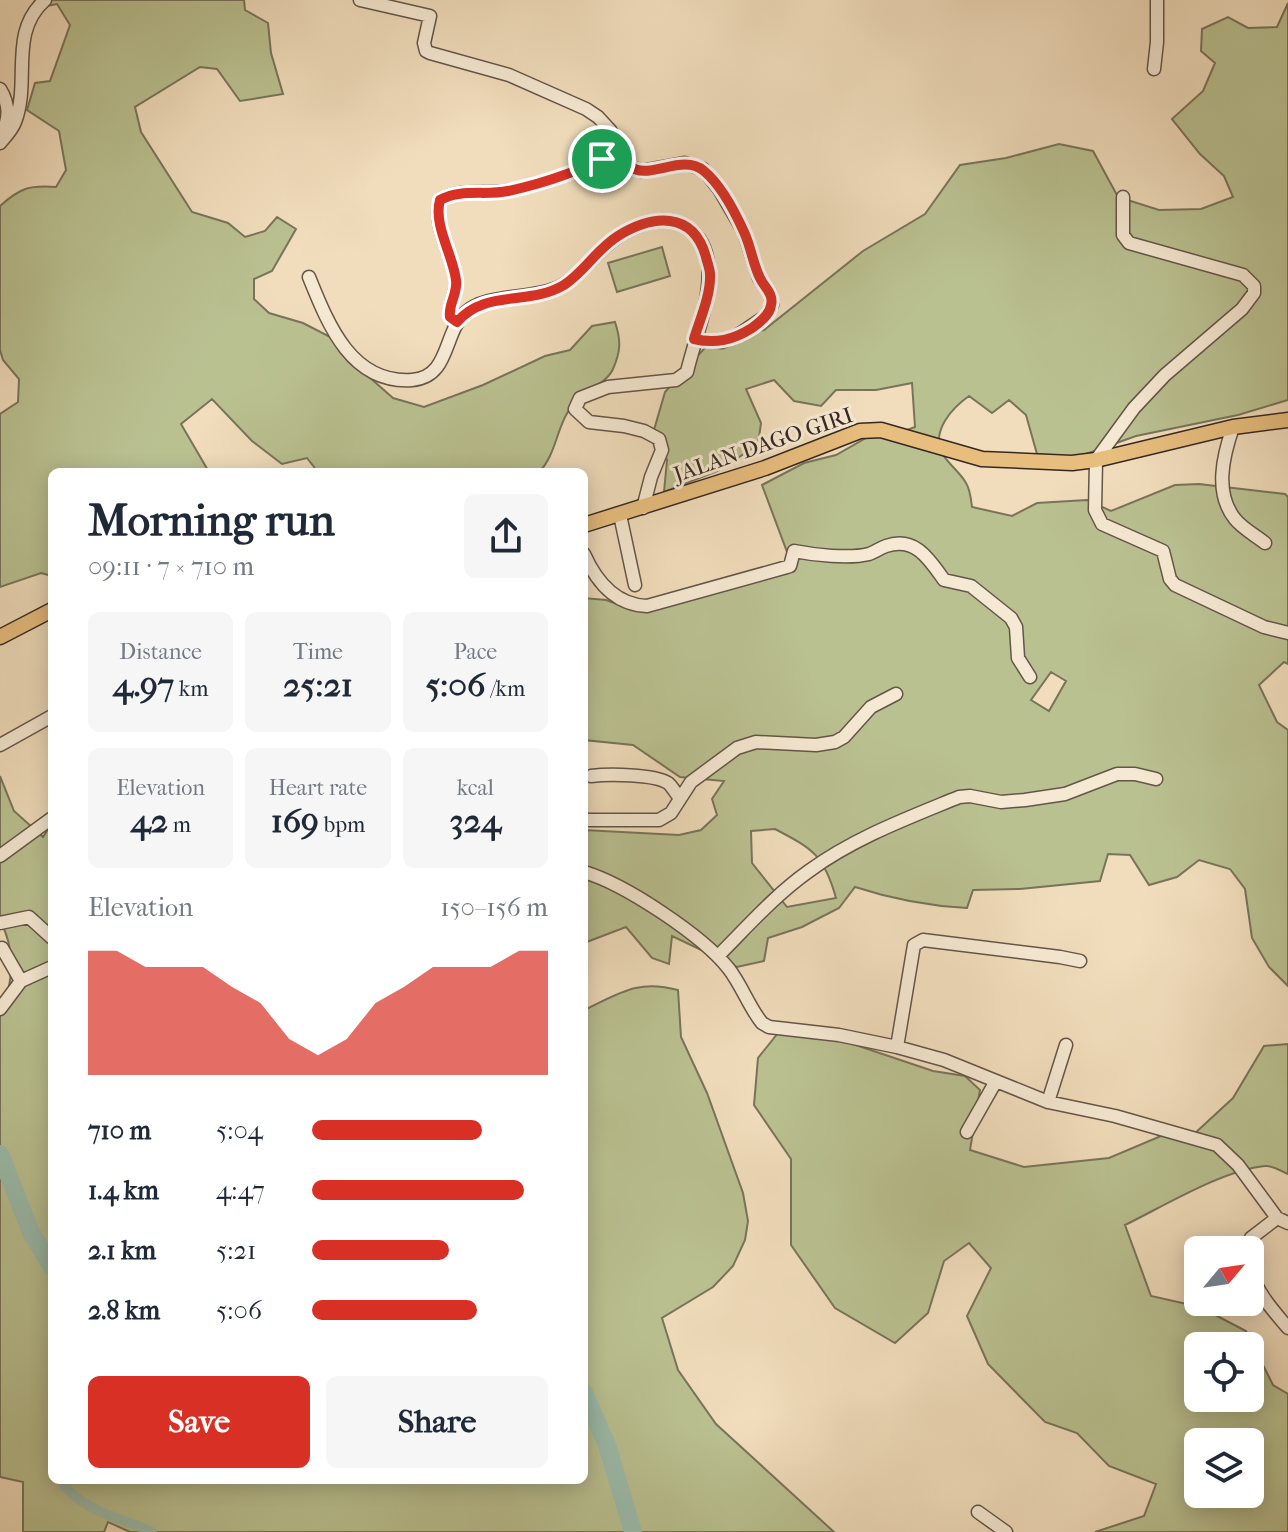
<!DOCTYPE html>
<html lang="en">
<head>
<meta charset="utf-8">
<style>
	:root { --surface:#fff; --page:#f6f6f7; --text:#1f2937; --muted:#747a83; --accent:#d93025 }
	body { margin:0; font-family:"IM FELL French Canon",serif; background:var(--page); color:var(--text); height:100vh; display:flex; flex-direction:column; font-size:30px; white-space:nowrap }
	* { box-sizing:border-box; margin:0 }
	p { font-size:26px; color:var(--muted) }
	.icon { flex:none; width:44px; height:44px; fill:none; stroke:currentColor; stroke-width:2; stroke-linecap:round; stroke-linejoin:round }
	.map { position:relative; flex:1; overflow:hidden }
	.details { position:absolute; left:48px; top:468px; width:540px; height:1016px; display:flex; flex-direction:column; background:var(--surface); border-radius:12px; box-shadow:0 4px 20px #0003 }
	.details>* { flex:none }
	.needle { width:52px; rotate:61deg }
	.tools { position:absolute; left:1184px; top:1236px; display:grid; gap:16px }
	.tools a { display:grid; place-items:center; width:80px; height:80px; border-radius:12px; background:var(--surface); box-shadow:0 4px 20px #0003; font-size:40px }
	.pin { position:absolute; display:grid; place-items:center; width:68px; height:68px; color:#fff; margin:-34px; border:4px solid #fff; border-radius:50%; box-shadow:0 2px 8px #0007 }
	.round { display:grid; place-items:center; flex:none; width:84px; height:84px; border-radius:12px; background:var(--page) }
	.head { display:flex; align-items:center; justify-content:space-between; height:136px; padding:0 40px }
	h1 { font-size:44px; font-weight:800; line-height:60px }
	.figures { display:grid; grid-template-columns:repeat(3,1fr); gap:12px; height:136px; padding:8px 40px }
	.figures div { display:grid; align-content:center; border-radius:12px; background:var(--page); text-align:center }
	.figures b { font-size:34px; font-weight:800 }
	.figures small { font-size:22px; font-weight:400 }
	.figures p { font-size:22px }
	.chart { height:224px; padding:16px 40px }
	.chart p { display:flex; justify-content:space-between }
	.chart svg { width:100%; height:144px; margin-top:8px; fill:var(--accent); opacity:.7 }
	.primary-button { display:flex; gap:16px; margin-top:auto; padding:16px 40px }
	.primary-button a { flex:1; height:92px; border-radius:12px; background:var(--accent); color:#fff; font-size:32px; font-weight:800; line-height:92px; text-align:center }
	.primary-button a+a { background:var(--page); color:var(--text) }
	ul { padding:0 40px; list-style:none; font-size:26px }
	li { display:grid; grid-template-columns:128px 96px 1fr; align-items:center; height:60px }
	li i { height:20px; border-radius:10px; background:var(--accent) }
	.map>svg:first-child { display:block }
	.green { fill:#bac191; stroke:#78745a; stroke-width:2; fill-rule:evenodd }
	.lines { fill:none; stroke-linecap:round; stroke-linejoin:round }
	.canal { stroke:#9bbdac; stroke-width:10 }
	.river { stroke:#9bbdac; stroke-width:18 }
	.minor-casing { stroke:#645549; stroke-width:15 }
	.major-casing { stroke:#352823; stroke-width:17 }
	.minor { stroke:#f6e9d3; stroke-width:12 }
	.major { stroke:#e8be7e; stroke-width:14 }
	.route-casing { stroke:#fff; stroke-width:16 }
	.route { stroke:#d93025; stroke-width:10 }
	.labels { text-anchor:middle; stroke-width:6; stroke-linejoin:round; paint-order:stroke }
	.street-label { font-size:22px; fill:#352823; stroke:#f6e9d3 }
</style>
</head>
<body>
<div class="map">
<svg width="1288" height="1532" viewBox="0 0 1288 1532">
	<rect width="100%" height="100%" fill="#f1ddbc"/>
	<filter id="stains"><feTurbulence type="fractalNoise" baseFrequency=".0025" numOctaves="4"/><feColorMatrix values="0 0 0 0 .2 0 0 0 0 .09 0 0 0 0 .02 0 0 0 .5 -.17"/></filter>
	<radialGradient id="worn" r=".72"><stop offset=".6" stop-color="#630" stop-opacity="0"/><stop offset="1" stop-color="#630" stop-opacity=".3"/></radialGradient>
	<!-- green -->
	<path class="green" d="M36,0H244L245,10L268,23L271,53L283,94L240,101L217,69L200,67L135,107L141,132L192,212L228,223L245,237L265,231L277,217L296,229L272,271L254,279V299L269,313L303,323L340,342L368,376L393,398L424,407L483,385L545,356L570,350L592,326L615,322C621,340 621,351 613,369C607,383 586,390 576,401C556,422 558,453 539,472H318L307,458L282,464L252,441L212,399L181,424L209,472H52V576L41,573L0,587V414L18,402L19,379L3,360L0,350V206C20,188 29,185 56,187L66,170L59,131L27,110L35,83L50,81L70,25L57,4L37,8Z
		M1288,3V400L1238,415L1136,436L1075,458L1037,454L1026,415L1009,400L992,413L969,396C952,408 931,431 942,453C948,464 960,472 966,483C970,489 971,499 972,507L1012,516L1037,503L1087,500L1111,511L1175,485L1199,484L1285,494L1288,497V664L1284,662L1259,685L1277,722L1288,730V986L1269,967L1252,938L1245,889L1230,869L1199,860L1177,877L1149,885L1130,855L1108,854L1100,881L1020,889L973,890L967,908C928,906 892,899 855,887L839,908L802,927L768,938L764,961L737,967L672,936L669,964L652,958L626,927L584,943V830L679,835L701,830L717,815L712,799L724,781L680,777L633,745L584,740V598L606,600L631,609L793,568L762,485L804,463L836,455L873,434H896L915,427L912,383L876,390H836L821,406L794,401L774,380L746,389L761,423L758,445L717,471L664,492L667,460L654,430L665,392L712,340L764,330L863,251L925,214L960,165L1006,158L1059,144L1093,151L1118,197L1159,210L1201,209L1233,197L1224,176L1200,154L1172,119L1203,91L1215,63L1201,51L1202,29L1228,17L1248,28L1277,27ZM1051,672L1066,681L1049,711L1031,700ZM775,829C813,849 824,855 836,898L787,907L752,863L751,831Z
		M662,247L670,276L617,292L608,263Z
		M0,776L14,811L43,837L52,823V1480H584V1010C620,993 638,979 678,990L681,1037L707,1093L743,1193L748,1221L745,1240L733,1266L713,1287L662,1318L678,1370L716,1424L834,1532H130L108,1522L104,1532H23V1482L0,1477V1007C15,987 14,943 0,922Z
		M778,1033L829,1036L933,1071L965,1076L980,1090L970,1150L1024,1167L1109,1158L1168,1133L1193,1135L1233,1098L1264,1046L1288,1044V1174C1281,1171 1272,1165 1265,1166C1223,1170 1164,1206 1125,1225L1151,1296L1200,1307L1246,1331L1273,1385L1288,1394V1532H1095L1144,1516L1156,1484L1109,1466L1077,1433L1045,1422L988,1364L967,1316L991,1268L969,1243L944,1261L928,1313L895,1343L835,1308L791,1245V1159L754,1105L758,1058ZM1198,1346H1250V1398H1198ZM1198,1442H1250V1494H1198Z"/>
	<g class="lines">
		<!-- canal -->
		<path class="canal" d="M60,1480C82,1512 118,1516 152,1532"/>
		<!-- river -->
		<path class="river" d="M0,1154L31,1232L52,1267
			M584,1393L607,1445L633,1532"/>
		<defs>
			<path id="minor" d="M360,0L430,16L424,43L426,51L430,53L509,75L586,109L598,117L610,130L630,166L641,171L684,163L703,169L719,189L744,232L759,278L770,293L772,305L766,316L738,335L722,342L694,339
				M1154,69L1157,42V0
				M0,89C8,102 10,114 4,129
				M0,143C6,136 12,130 15,122C31,81 8,33 45,0
				M1123,197V235L1129,243L1243,275L1254,286V293L1242,309L1165,375L1134,408L1096,460L1095,510L1102,524L1163,551L1170,579L1175,585L1264,627L1288,633
				M309,277C328,324 351,384 412,380C450,377 443,334 465,313C487,292 534,301 563,285C585,272 599,247 622,234C641,223 665,214 685,226C732,254 696,331 687,372L676,380L608,387L580,398L575,409L589,422L624,426L644,431L659,439L662,450L651,477L643,508
				M457,322L450,317C448,304 457,294 456,280C453,255 432,225 440,200C462,187 484,195 508,191C533,186 605,166 616,144
				M1233,427C1223,456 1214,493 1235,519C1242,528 1255,535 1265,543
				M620,515L635,585
				M584,554C596,581 615,605 647,606L787,567L790,566L794,551C814,555 849,559 869,554C875,552 880,548 886,546C915,536 929,559 944,580L971,586L1011,618L1016,627L1018,658L1030,677
				M0,745L52,716
				M591,776C608,774 654,774 668,783C672,786 676,794 680,798
				M584,820H659L671,813L691,782L737,748L756,742L816,745L835,742L844,737L871,707L896,694
				M0,856L52,818
				M584,872C625,884 703,936 729,969C742,986 749,1007 762,1023L769,1027L839,1035L897,1047L944,1060L1048,1102L1115,1116L1217,1145L1238,1165L1277,1218L1288,1223
				M0,923L29,917L52,938
				M2,948L21,981
				M718,956C747,927 775,895 809,871C854,838 908,818 959,797L970,796L1001,802L1025,800L1065,794L1117,774H1135L1156,779
				M0,1009L21,981L52,967
				M897,1047L914,945L923,940L1060,957L1080,961
				M1048,1102L1066,1045
				M967,1132L996,1081
				M1247,1250L1251,1238L1277,1218
				M1250,1269C1257,1293 1272,1309 1288,1328
				M978,1512L1006,1532"/>
			<path id="major" d="M584,525L765,468L860,431L881,430L982,459L1072,463L1096,460L1233,427L1288,420
				M0,637L52,610"/>
		</defs>
		<!-- minor casing -->
		<use href="#minor" class="minor-casing"/>
		<!-- major casing -->
		<use href="#major" class="major-casing"/>
		<!-- minor -->
		<use href="#minor" class="minor"/>
		<!-- major -->
		<use href="#major" class="major"/>
	</g>
	<g class="lines">
		<defs>
			<path id="route" d="M616,144C620,150 624,159 629,165C646,183 682,152 704,171C721,185 735,212 744,232C751,247 753,264 760,278C764,287 774,294 771,305C770,315 759,323 752,328C733,340 716,344 694,339C700,319 711,295 710,274C710,269 707,262 706,257C693,210 652,215 618,236C597,249 584,272 564,285C529,306 485,289 457,322L450,317C448,304 458,294 456,280C453,255 433,225 440,200C462,188 485,196 508,191C532,186 606,166 616,144Z"/>
		</defs>
		<!-- route casing -->
		<use href="#route" class="route-casing"/>
		<!-- route -->
		<use href="#route" class="route"/>
	</g>
	<g class="labels">
		<!-- street labels -->
		<g class="street-label">
			<text transform="translate(763 444) rotate(-19)" y="8">JALAN DAGO GIRI</text>
		</g>
	</g>
	<rect width="100%" height="100%" filter="url(#stains)"/>
	<rect width="100%" height="100%" fill="url(#worn)"/>
</svg>
<div class="tools">
<a><svg class="needle" viewBox="-14 -14 28 28"><path d="M0-13l5 13h-10z" fill="#e53935"/><path d="M0 13l5-13h-10z" fill="#747a83"/></svg></a>
<a><svg class="icon" aria-label="locate" viewBox="0 0 24 24"><circle cx="12" cy="12" r="6"/><path d="M12 2v4M12 18v4M2 12h4M18 12h4"/></svg></a>
<a><svg class="icon" aria-label="layers" viewBox="0 0 24 24"><path d="M12 4l9 5-9 5-9-5zM3 14l9 5 9-5"/></svg></a>
</div>
<div class="pin" style="left:602px;top:159px;background:#1e9e55"><svg class="icon" aria-label="arrive" viewBox="0 0 24 24"><path d="M6 21V4h12l-3 4 3 4H6"/></svg></div>
<section class="details">
<div class="head"><div><h1>Morning run</h1><p>09:11 · 7 × 710 m</p></div><a class="round"><svg class="icon" aria-label="share" viewBox="0 0 24 24"><path d="M12 15V3M7 8l5-5 5 5M5 13v7h14v-7"/></svg></a></div>
<div class="figures">
<div><p>Distance</p><b>4.97<small> km</small></b></div>
<div><p>Time</p><b>25:21</b></div>
<div><p>Pace</p><b>5:06<small> /km</small></b></div>
</div>
<div class="figures">
<div><p>Elevation</p><b>42<small> m</small></b></div>
<div><p>Heart rate</p><b>169<small> bpm</small></b></div>
<div><p>kcal</p><b>324</b></div>
</div>
<div class="chart"><p><span>Elevation</span>150–156 m</p>
<svg viewBox="0 0 160 44" preserveAspectRatio="none"><path d="M0 44V6L10 6L20 11L30 11L40 11L50 17L60 22L70 33L80 38L90 33L100 22L110 17L120 11L130 11L140 11L150 6L160 6V44z"/></svg>
</div>
<ul>
<li><b>710 m</b>5:04<i style="width:72%"></i></li>
<li><b>1.4 km</b>4:47<i style="width:90%"></i></li>
<li><b>2.1 km</b>5:21<i style="width:58%"></i></li>
<li><b>2.8 km</b>5:06<i style="width:70%"></i></li>
</ul>
<div class="primary-button"><a>Save</a><a>Share</a></div>
</section>
</div>
</body>
</html>
